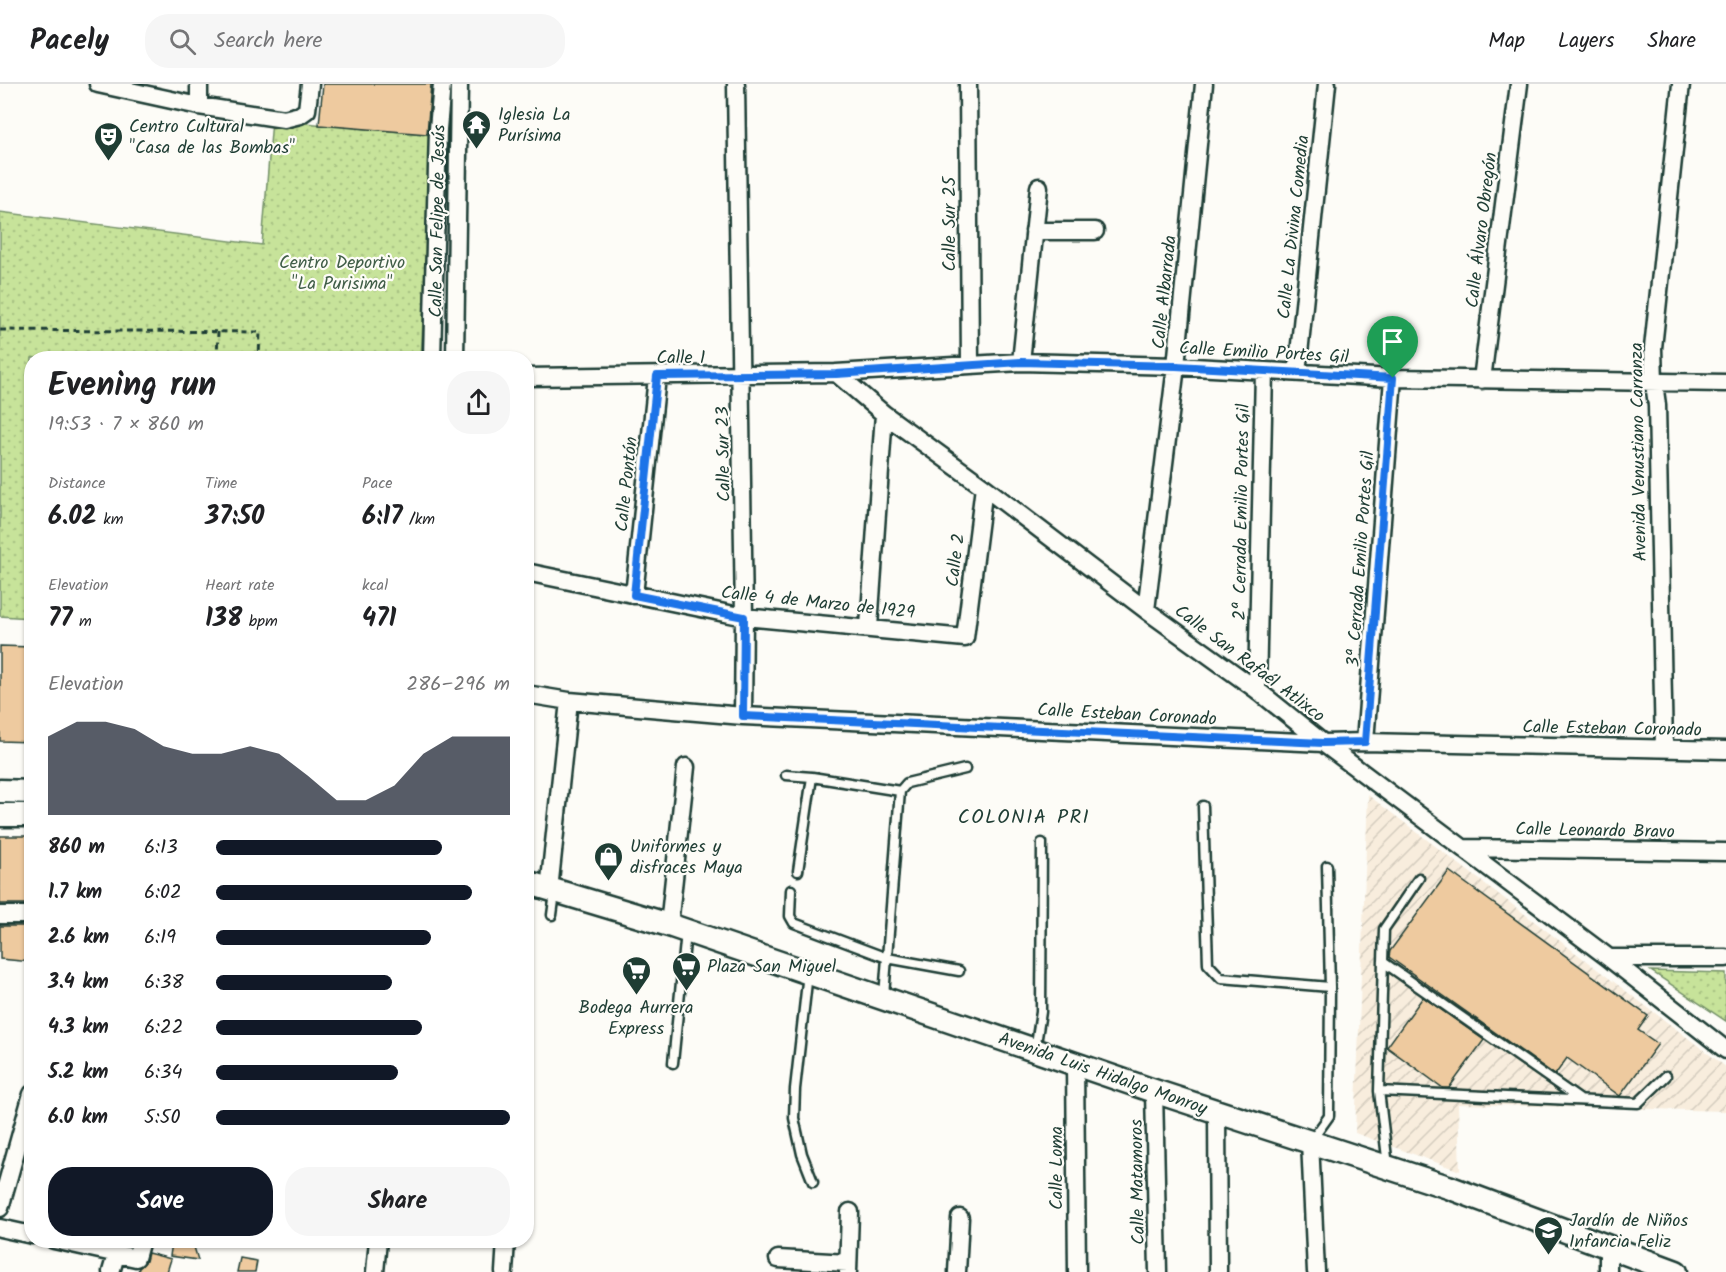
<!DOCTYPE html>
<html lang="en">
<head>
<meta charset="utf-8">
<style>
	:root { --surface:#fff; --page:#f6f6f6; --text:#202124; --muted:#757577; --line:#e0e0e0; --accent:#111827 }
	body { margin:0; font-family:Kalam,sans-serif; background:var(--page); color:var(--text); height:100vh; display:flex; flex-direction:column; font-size:22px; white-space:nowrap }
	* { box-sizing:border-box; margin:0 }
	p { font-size:20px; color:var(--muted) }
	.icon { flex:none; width:33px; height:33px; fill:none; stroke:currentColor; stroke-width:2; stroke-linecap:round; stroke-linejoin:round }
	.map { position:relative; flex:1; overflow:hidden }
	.details { position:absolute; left:24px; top:267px; width:510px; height:897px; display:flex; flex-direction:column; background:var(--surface); border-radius:24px; box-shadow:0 2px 4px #0004 }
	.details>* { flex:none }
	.pin { position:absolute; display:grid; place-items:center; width:51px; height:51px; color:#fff; margin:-62px -26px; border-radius:50% 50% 50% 0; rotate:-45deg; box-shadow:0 0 6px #0007 }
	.pin .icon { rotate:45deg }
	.round { display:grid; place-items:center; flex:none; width:63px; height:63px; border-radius:24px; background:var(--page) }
	.summary { display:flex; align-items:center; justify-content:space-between; height:102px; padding:0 24px }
	h1 { font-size:33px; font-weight:800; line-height:45px }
	.stats { display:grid; grid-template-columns:repeat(3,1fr); gap:9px; height:102px; padding:6px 24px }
	.stats div { display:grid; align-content:center }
	.stats b { font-size:26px; font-weight:800 }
	.stats small { font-size:16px; font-weight:400 }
	.stats p { font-size:16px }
	.chart { height:168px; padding:12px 24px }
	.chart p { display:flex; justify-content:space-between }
	.chart svg { width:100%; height:108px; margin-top:6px; fill:var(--accent); opacity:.7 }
	.action { display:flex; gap:12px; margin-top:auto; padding:12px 24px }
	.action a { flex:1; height:69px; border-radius:24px; background:var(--accent); color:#fff; font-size:24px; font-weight:800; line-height:69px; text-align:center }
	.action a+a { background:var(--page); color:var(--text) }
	ul { padding:0 24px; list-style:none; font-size:20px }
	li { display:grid; grid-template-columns:96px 72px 1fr; align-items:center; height:45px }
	li i { height:15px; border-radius:8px; background:var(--accent) }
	header { display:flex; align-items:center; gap:36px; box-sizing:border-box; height:84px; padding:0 30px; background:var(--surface); border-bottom:2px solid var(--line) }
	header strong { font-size:28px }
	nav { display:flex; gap:33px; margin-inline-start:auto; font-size:21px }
	.search { width:420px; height:54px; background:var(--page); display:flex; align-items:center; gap:15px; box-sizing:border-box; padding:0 21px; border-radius:24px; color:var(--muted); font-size:22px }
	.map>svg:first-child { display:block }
	.industrial { fill:url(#industrial-furrows) }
	.park { fill:url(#park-dots); stroke:#739067; stroke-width:1.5 }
	.building { fill:#eeca9f; stroke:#1f3d34; stroke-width:1.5 }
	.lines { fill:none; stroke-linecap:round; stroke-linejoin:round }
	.lane-casing { stroke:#1f3d34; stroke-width:13 }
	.street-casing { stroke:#1f3d34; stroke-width:21 }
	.secondary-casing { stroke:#1f3d34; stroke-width:27 }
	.path { stroke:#1f3d34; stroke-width:3; stroke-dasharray:6 4.5; stroke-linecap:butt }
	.lane { stroke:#fdfcf7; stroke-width:8 }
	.street { stroke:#fdfcf7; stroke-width:16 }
	.secondary { stroke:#fdfcf7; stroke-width:22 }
	.route-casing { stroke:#fff; stroke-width:12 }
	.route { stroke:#1a73e8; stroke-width:8 }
	.labels { text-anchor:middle; stroke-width:4.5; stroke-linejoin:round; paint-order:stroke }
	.poi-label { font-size:18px; fill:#1f3d34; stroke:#fdfcf7; text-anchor:start }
	.street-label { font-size:18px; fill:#1f3d34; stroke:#fdfcf7 }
	.park-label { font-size:18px; fill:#415e48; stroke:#fdfcf7 }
	.neighbourhood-label { font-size:20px; letter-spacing:1.5px; fill:#1f3d34; stroke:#fdfcf7 }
</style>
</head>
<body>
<header>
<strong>Pacely</strong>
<div class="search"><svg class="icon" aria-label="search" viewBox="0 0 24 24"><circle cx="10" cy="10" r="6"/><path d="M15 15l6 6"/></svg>Search here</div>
<nav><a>Map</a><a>Layers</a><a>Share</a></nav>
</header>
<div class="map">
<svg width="1726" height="1188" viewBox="0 0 1726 1188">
	<defs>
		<pattern id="industrial-furrows" width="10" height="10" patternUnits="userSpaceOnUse" patternTransform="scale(1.5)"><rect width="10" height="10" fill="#f8eddd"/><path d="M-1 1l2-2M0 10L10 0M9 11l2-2" fill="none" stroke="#d4ccbe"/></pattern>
		<pattern id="park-dots" width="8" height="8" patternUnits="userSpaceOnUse" patternTransform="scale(1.5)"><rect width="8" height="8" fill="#c7e39a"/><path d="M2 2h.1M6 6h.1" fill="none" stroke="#aac485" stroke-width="1.8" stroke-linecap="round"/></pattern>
	</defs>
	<rect width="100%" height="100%" fill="#fdfcf7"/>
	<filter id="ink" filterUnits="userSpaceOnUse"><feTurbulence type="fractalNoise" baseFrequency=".0167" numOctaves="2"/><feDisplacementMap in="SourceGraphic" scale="12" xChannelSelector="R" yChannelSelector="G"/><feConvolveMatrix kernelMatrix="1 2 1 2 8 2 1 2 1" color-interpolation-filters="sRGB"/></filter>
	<g filter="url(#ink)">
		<!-- industrial -->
		<path class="industrial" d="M1368,711L1726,983V1027L1458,1020L1460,1087L1355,1049Z"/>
		<!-- park -->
		<path class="park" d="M272,36L433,51L421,274H32L31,534L0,532V128L262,161Z
			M1651,887L1726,889V937Z"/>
		<!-- building -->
		<path class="building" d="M323,0H431L427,50L319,41Z
			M0,562L32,563V658L0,657Z
			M0,752H32V820H0Z
			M1449,787L1648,932L1638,946L1658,960L1620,1012L1567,974L1555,991L1389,873L1390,867Z
			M0,842H32V878L0,875Z
			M1423,913L1484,956L1449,1004H1443L1387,963Z
			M172,1159L194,1163L198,1176L170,1172Z
			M148,1169L171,1175L167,1188H138L139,1184L146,1177Z
			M240,1174L257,1177L255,1188H237Z"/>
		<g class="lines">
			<defs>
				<path id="lane" d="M786,691L812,693L900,707
					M1203,722L1208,880L1221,894L1330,903
					M798,787L812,693
					M791,806L790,832L794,839L887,874L959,887
					M552,831L555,809
					M1383,878L1579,1015
					M808,889L795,1005L794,1034L802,1070L813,1098
					M884,912L900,707L907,699L965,685
					M1035,966L1041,928L1042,759
					M673,979L686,848
					M1379,1007L1638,1019L1666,992
					M1311,1057L1329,1032L1330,903L1327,782
					M1388,1082L1379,1007L1384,845L1419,794"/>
				<path id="street" d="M98,0L199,22L284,35L300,31L307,26L310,0
					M199,0V22
					M736,0L744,533L743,632
					M968,0L970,280
					M1034,147H1095
					M432,274L438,45L442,0
					M455,274L459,0
					M1021,278L1039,103
					M836,289L884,330L984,403L1146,526L1257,606L1323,659L1609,874L1726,966
					M1297,289L1327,0
					M526,293L836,289L1021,278L1176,282L1393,294L1726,299
					M1482,296L1519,0
					M526,488L744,533L965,554L984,403
					M634,511L657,293
					M1146,526L1176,282L1204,0
					M869,543L884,330
					M1257,606L1264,287
					M526,610L569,617L743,632L1323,659L1365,658L1726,666
					M1365,658L1393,294
					M1664,665L1657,321L1654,299L1653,264L1681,0
					M1463,764L1726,768
					M549,806L569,617
					M0,831H32
					M669,841L686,683
					M1609,874H1726
					M1075,980L1077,1188
					M1154,1007L1158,1188
					M1217,1027L1218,1188
					M1310,1057L1316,1188
					M0,1124L32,1010
					M0,1144L32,1151
					M54,1156L136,1174L141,1156
					M778,1175L848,1179
					M111,1188L116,1171
					M375,1188L378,1156
					M504,1188L506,1156
					M848,1188L850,1128
					M957,1188L960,1134
					M1608,1188V1162"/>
				<path id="secondary" d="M0,707L32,708
					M0,731H32
					M526,798L669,841L1154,1007L1448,1103L1676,1188"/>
			</defs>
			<!-- lane casing -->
			<use href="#lane" class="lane-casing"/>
			<!-- street casing -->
			<use href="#street" class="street-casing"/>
			<!-- secondary casing -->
			<use href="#secondary" class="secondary-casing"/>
			<!-- path -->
			<path class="path" d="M0,246L260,248L259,274
				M217,274L218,248"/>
			<!-- lane -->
			<use href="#lane" class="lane"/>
			<!-- street -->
			<use href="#street" class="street"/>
			<!-- secondary -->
			<use href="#secondary" class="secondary"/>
		</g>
	</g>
	<g class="lines" filter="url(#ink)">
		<defs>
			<path id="route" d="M1021,278L1176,282L1393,294L1365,658L1323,659L743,632L744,533L634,511L657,292L836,290Z"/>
		</defs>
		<!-- route casing -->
		<use href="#route" class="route-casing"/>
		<!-- route -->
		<use href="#route" class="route"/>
	</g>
	<!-- icons -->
	<defs>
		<symbol id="temple-pin" viewBox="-11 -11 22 30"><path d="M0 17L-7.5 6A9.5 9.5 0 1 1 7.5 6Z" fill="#1f3d34" stroke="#fdfcf7"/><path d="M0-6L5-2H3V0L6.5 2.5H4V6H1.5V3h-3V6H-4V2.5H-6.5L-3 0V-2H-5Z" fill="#fff"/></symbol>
		<symbol id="theatre-pin" viewBox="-11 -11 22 30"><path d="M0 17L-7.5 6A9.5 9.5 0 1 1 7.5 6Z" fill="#1f3d34" stroke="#fdfcf7"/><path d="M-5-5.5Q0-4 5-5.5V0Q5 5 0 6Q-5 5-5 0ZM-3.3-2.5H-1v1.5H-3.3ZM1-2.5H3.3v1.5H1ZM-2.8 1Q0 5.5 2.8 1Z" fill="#fff"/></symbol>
		<symbol id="shop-pin" viewBox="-11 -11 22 30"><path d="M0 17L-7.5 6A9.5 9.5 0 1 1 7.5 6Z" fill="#1f3d34" stroke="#fdfcf7"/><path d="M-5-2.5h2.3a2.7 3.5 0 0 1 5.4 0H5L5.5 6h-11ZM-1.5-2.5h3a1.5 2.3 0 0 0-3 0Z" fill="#fff"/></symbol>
		<symbol id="supermarket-pin" viewBox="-11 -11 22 30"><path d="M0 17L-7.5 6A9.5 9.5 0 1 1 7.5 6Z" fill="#1f3d34" stroke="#fdfcf7"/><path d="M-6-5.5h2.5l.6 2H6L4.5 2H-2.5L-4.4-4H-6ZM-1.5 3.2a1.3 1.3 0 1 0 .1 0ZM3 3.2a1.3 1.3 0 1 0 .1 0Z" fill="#fff"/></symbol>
		<symbol id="school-pin" viewBox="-11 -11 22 30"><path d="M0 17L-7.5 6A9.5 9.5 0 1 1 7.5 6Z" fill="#1f3d34" stroke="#fdfcf7"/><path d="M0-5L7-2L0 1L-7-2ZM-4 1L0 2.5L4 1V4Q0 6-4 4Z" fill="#fff"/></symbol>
	</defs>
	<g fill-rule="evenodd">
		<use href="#temple-pin" x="460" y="24" width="33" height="45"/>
		<use href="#theatre-pin" x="92" y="36" width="33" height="45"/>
		<use href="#shop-pin" x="592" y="756" width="33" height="45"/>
		<use href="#supermarket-pin" x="670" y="866" width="33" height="45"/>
		<use href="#supermarket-pin" x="620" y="870" width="33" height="45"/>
		<use href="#school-pin" x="1532" y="1130" width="33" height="45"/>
	</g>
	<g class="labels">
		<!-- poi labels -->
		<g class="poi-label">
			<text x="498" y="36">Iglesia La<tspan x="498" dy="21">Purísima</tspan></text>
			<text x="129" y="48">Centro Cultural<tspan x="129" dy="21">"Casa de las Bombas"</tspan></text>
			<text x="630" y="768">Uniformes y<tspan x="630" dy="21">disfraces Maya</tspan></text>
			<text x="707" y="888">Plaza San Miguel</text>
			<text x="636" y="929" text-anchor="middle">Bodega Aurrera<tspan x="636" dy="21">Express</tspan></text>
			<text x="1569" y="1142">Jardín de Niños<tspan x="1569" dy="21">Infancia Feliz</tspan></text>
		</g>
		<!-- street labels -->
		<g class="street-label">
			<text transform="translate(437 137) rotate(-89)" y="6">Calle San Felipe de Jesús</text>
			<text transform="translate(949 140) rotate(-90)" y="6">Calle Sur 25</text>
			<text transform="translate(1293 143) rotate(-84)" y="6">Calle La Divina Comedia</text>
			<text transform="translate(1481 146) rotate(-83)" y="6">Calle Álvaro Obregón</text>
			<text transform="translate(1164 208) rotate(-84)" y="6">Calle Albarrada</text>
			<text transform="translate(1264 268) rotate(3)" y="6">Calle Emilio Portes Gil</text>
			<text x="681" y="279">Calle 1</text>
			<text transform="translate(1638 368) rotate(-91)" y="6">Avenida Venustiano Carranza</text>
			<text transform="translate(723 370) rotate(-91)" y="6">Calle Sur 23</text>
			<text transform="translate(626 400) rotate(-84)" y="6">Calle Pontón</text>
			<text transform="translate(1241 428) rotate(-89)" y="6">2ª Cerrada Emilio Portes Gil</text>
			<text transform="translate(1360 475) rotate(-86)" y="6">3ª Cerrada Emilio Portes Gil</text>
			<text transform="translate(955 476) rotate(-83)" y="6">Calle 2</text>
			<text transform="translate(818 518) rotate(6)" y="6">Calle 4 de Marzo de 1929</text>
			<text transform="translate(1250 579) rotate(37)" y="6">Calle San Rafaél Atlixco</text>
			<text transform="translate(1127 630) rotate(3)" y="6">Calle Esteban Coronado</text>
			<text transform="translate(1612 644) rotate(1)" y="6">Calle Esteban Coronado</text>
			<text transform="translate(1595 746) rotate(1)" y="6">Calle Leonardo Bravo</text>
			<text transform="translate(1103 989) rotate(19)" y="6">Avenida Luis Hidalgo Monroy</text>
			<text transform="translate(1056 1084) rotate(-90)" y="6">Calle Loma</text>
			<text transform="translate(1137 1098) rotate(-91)" y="6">Calle Matamoros</text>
		</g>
		<!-- park labels -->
		<g class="park-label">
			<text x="342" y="184">Centro Deportivo<tspan x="342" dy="21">"La Purisima"</tspan></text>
		</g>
		<!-- neighbourhood labels -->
		<g class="neighbourhood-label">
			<text x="1024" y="739">COLONIA PRI</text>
		</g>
	</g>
</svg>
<div class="pin" style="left:1393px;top:294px;background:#1e9e55"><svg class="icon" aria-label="arrive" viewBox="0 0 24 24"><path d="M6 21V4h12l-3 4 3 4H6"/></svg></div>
<section class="details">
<div class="summary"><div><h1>Evening run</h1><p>19:53 · 7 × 860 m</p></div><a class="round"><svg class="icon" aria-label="share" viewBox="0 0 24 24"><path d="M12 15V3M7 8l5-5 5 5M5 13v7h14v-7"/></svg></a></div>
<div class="stats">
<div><p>Distance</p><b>6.02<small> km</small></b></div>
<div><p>Time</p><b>37:50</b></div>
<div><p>Pace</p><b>6:17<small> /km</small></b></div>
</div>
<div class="stats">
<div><p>Elevation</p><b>77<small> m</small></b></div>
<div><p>Heart rate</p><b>138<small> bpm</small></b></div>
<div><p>kcal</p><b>471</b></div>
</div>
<div class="chart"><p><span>Elevation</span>286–296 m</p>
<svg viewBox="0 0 160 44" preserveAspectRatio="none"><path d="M0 44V12L10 6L20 6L30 9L40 16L50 19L60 19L70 16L80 19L90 28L100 38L110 38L120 32L130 19L140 12L150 12L160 12V44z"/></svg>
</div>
<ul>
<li><b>860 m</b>6:13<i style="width:77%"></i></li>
<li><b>1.7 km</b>6:02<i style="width:87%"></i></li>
<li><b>2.6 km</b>6:19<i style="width:73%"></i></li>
<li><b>3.4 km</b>6:38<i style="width:60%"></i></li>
<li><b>4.3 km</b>6:22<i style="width:70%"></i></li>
<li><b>5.2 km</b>6:34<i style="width:62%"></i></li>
<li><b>6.0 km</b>5:50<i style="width:100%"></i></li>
</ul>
<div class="action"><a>Save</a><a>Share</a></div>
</section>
</div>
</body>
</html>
